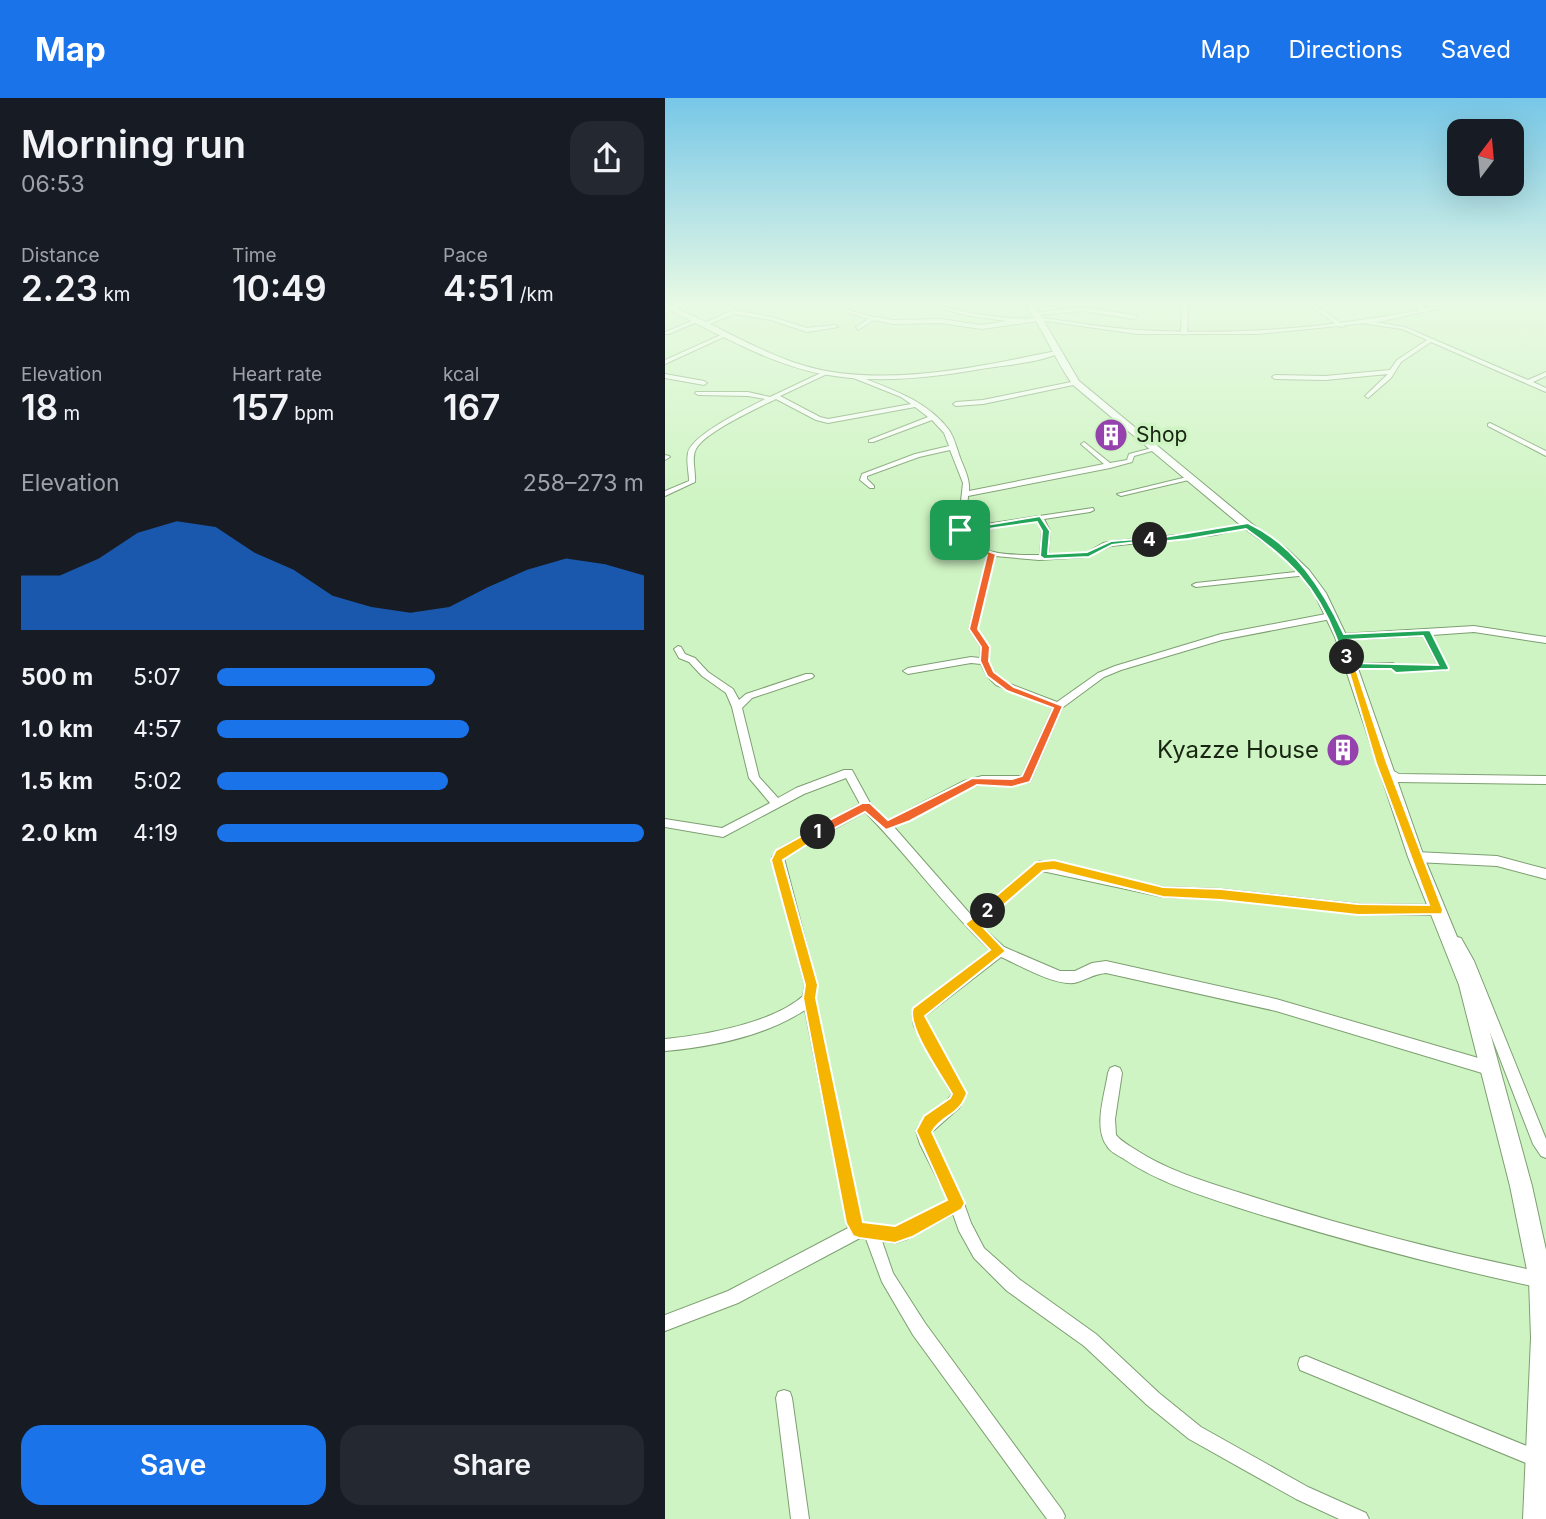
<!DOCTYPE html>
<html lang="en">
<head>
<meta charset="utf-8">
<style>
	:root { --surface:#171b24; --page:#242831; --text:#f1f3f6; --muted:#9ea1a6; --accent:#1a73e8 }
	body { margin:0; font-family:Inter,sans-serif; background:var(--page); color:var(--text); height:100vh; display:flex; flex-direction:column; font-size:26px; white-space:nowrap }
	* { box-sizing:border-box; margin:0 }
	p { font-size:23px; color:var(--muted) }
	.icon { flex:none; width:38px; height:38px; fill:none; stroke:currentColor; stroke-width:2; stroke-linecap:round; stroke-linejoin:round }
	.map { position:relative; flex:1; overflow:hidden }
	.sheet { display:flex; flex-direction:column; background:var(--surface); width:665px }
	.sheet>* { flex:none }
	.needle { width:46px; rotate:16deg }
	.buttons { position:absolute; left:782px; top:21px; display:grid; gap:14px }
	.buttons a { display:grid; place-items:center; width:77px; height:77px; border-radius:14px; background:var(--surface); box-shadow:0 7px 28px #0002; font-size:35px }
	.pin { position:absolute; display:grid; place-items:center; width:60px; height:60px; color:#fff; margin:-30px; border-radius:14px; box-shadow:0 4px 10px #0006 }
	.km { position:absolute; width:35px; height:35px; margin:-18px; border-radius:50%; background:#222; color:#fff; font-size:19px; line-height:35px; text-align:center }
	.round { display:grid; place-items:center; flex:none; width:74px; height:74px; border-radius:21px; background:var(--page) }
	.summary { display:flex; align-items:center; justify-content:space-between; height:119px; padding:0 21px }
	h1 { font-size:38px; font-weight:600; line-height:52px }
	.metrics { display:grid; grid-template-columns:repeat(3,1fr); gap:10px; height:119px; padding:7px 21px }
	.metrics div { display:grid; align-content:center }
	.metrics b { font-size:35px; font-weight:600 }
	.metrics small { font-size:19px; font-weight:400 }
	.metrics p { font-size:19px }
	.chart { height:196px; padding:14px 21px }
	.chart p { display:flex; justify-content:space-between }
	.chart svg { width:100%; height:126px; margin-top:7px; fill:var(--accent); opacity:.7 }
	.primary-button { display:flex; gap:14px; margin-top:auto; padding:14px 21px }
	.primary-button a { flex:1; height:80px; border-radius:21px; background:var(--accent); color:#fff; font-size:28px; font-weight:600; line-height:80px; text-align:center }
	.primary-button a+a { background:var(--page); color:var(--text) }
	ul { padding:0 21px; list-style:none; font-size:23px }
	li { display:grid; grid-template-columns:112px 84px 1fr; align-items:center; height:52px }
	li i { height:18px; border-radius:9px; background:var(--accent) }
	header { display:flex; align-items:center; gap:42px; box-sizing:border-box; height:98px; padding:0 35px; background:var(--accent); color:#fff }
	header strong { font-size:33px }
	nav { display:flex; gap:38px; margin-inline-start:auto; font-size:24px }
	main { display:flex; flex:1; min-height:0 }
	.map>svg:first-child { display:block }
	.building { fill:#467435 }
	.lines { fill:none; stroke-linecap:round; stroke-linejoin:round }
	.minor-casing { stroke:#7d9f71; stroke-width:2 }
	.tertiary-casing { stroke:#7d9f71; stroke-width:2 }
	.primary-casing { stroke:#7d9f71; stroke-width:2 }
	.minor { fill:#fff; fill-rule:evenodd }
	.tertiary { fill:#fff; fill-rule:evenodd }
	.primary { fill:#fff; fill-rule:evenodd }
	.split-1 { fill:#f0652b; stroke:#fff; stroke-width:2 }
	.split-2 { fill:#f5b400; stroke:#fff; stroke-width:2 }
	.split-3 { fill:#f5b400; stroke:#fff; stroke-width:2 }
	.split-4 { fill:#22a559; stroke:#fff; stroke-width:2; fill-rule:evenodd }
	.split-5 { fill:#22a559; stroke:#fff; stroke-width:2 }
	.labels { text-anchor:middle; stroke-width:7; stroke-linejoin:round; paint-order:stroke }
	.far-poi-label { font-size:21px; fill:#182513; stroke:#cff4c3; text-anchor:start }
	.poi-label { font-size:24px; fill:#182513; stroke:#cff4c3; text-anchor:end }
</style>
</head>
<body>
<header>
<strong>Map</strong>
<nav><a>Map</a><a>Directions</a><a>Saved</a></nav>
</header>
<main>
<section class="sheet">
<div class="summary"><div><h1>Morning run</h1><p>06:53</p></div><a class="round"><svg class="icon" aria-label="share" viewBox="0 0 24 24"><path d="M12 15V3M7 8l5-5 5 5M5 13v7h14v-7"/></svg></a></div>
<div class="metrics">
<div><p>Distance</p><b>2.23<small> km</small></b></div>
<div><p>Time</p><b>10:49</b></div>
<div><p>Pace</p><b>4:51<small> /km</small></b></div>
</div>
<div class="metrics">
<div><p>Elevation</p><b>18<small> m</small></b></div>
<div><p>Heart rate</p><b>157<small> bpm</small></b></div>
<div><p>kcal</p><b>167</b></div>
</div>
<div class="chart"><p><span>Elevation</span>258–273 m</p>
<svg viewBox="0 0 160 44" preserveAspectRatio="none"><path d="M0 44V25L10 25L20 19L30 10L40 6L50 8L60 17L70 23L80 32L90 36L100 38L110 36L120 29L130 23L140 19L150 21L160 25V44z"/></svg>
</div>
<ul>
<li><b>500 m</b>5:07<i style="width:51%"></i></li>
<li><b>1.0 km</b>4:57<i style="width:59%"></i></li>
<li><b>1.5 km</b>5:02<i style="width:54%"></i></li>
<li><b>2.0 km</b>4:19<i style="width:100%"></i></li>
</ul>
<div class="primary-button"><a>Save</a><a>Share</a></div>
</section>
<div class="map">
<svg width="881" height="1421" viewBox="0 0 881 1421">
	<rect width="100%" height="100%" fill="#cff4c3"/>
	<!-- building -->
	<path class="building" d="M667,646H685L689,659H670Z"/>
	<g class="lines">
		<defs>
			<path id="minor" d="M15,206H23L0,215V211Z
				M158,206H166L199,217L228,222L275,221L317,227L342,223L304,218L259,206H268C304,216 340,222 377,220L380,222L317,231L275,225L228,226L209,222L193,232L191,229L203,221Z
				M505,206L519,208L522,206H559L562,208L559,210H523L522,235L519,237L516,235L517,211Z
				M645,206H649L680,228L675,229L645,208Z
				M745,206H752L764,213L759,214Z
				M417,209L469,217L472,219L469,221L417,213L373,217L370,215Z
				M68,212L107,219L142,230L170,227L173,229L142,234L106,222L69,216L42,227L37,226Z
				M29,222L34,223L4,236H0V234Z
				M704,223L740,229L863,282L881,274V278L868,284L881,290V294L766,244L736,264L726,280L703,300L700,298L701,297L723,276L660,282L610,281L607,279L610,277L660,278L725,272L732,262L762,242L737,231L702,226Z
				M58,236L63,237L0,266V262Z
				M160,273L162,274V276L115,298L155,319L163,321L246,306L236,299L186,279V277H190C223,290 262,302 284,332C290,341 292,352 296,362C300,372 305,382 304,393L439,366L417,347L416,346L419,344L445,365L462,362L464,356L491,349L494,351L469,358L467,364L445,370L303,398L301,429L428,410L429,412L425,414L379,421L385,433L383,457L421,455L438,445L449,443L533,435L583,426L587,428L550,437L446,448L421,459L374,462L330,458L312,531L324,549L323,563L329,574L337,583L392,604L433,575L450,568L556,536L666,515L670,518L666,521L557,542L456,572L439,579L397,610L365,684C345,689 325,683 305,689L229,729L307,818L371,765L375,763L498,789L556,791L693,806L772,807L776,808L778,812L776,816L772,817L693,816L556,801L498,799L377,773L314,826L339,849L395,873H410L427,865L441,863L611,901L827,964L832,966L834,971L832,976L827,978L611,913L441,875C428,876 419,883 409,885C388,887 356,868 336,859L260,918V923L301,995L294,1010L268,1033L265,1035L267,1039L297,1100L306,1125L319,1150L354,1181L431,1236L494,1295L536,1329L643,1389L701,1415L704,1421H674L631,1401L524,1341L482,1307L419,1248L342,1193L309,1160L294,1133L288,1116L242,1141L230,1145L217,1143L228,1175L260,1225L397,1412L400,1418L399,1421H382L248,1237L217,1184L201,1141L195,1140L73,1205L0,1233V1217L63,1193L183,1130L140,912C100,938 47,949 0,953V941C40,937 108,925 138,898L140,887L107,759L115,750L195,706L181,680L139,696L58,739L0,729V721L57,730L105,705L84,680L67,609L61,595L37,578L24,564L14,560L9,551L13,548L16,549L20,556L30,560L43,574L68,591L74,602L81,596L141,576H147L149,578L147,580L87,600L77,610L94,679L113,700L131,690L179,672H187L205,705L222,723L299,683L317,678H357L388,610L331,587L322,578L316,566L306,565L243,576L238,573L243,570L306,559L315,560L316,549L304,531L323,457L302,450L292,442L293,434L291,432L293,430L298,385L285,352L254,359L202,378V381L209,388V390H205L195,382L197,376L250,356L284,348L279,335L267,322L208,344H204V342L263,319L250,309L163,325L151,322L111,301C93,310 40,334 31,351C26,360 31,374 30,384L0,398V393L24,383C24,374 21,364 23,355C26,337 83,310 100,301L83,298L33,297L30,295L31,294H83L105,299ZM372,422L377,433L375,457C350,457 320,458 300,441L301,433ZM200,714C244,758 280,810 326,853L249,911L247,915L249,928L287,996C278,1011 258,1017 251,1033L255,1046L283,1102C270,1109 245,1127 232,1129C221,1131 208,1126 198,1125L196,1122L150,900L152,887L119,760L123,756Z
				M0,276L39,283L42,285L39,287L0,280Z
				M411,283L414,285L413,286L318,306L291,308L288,306L291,304L318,302Z
				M825,325L881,353V358L823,328V326Z
				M0,357L4,358L5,359L0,362Z
				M526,378L529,380L528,381L456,398L452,396Z
				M640,473H643V477L531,489L527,487L531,485Z
				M809,528L881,539V545L809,534L767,537L783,570L782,572L731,574L726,571H686L682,568L686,565H728L733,568L773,567L758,538L676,542L672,539L676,536Z
				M720,668L734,676L881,678V686L732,684L716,675L715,672Z
				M751,754L832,758L881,771V781L832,768L751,764L747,762L745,759L747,756Z
				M792,839L796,840L809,863L881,1041V1060L876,1058L868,1046L798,865L786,844L788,840Z
				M450,968L455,970L457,975L450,1021L451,1037C456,1043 462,1046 468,1050C501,1072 538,1083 576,1095C675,1127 774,1153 876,1174L881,1176V1188L876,1190C773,1168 672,1141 571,1109C532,1096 493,1084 459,1061C453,1057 445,1054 442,1048C428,1029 440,996 443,975L445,970Z
				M641,1258L879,1355L881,1359L879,1367L873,1370L635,1272L633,1266L635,1260Z
				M119,1292L125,1294L127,1300L144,1421H126L111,1300L113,1294Z"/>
			<path id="tertiary" d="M0,206C47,224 89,252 137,267C215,291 313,269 391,253L394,255C374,265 339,267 316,271C265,280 209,286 157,276C101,265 51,234 0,210Z
				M783,206H794L713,224L593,236H472L374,222L377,220C409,224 441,230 473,232C577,238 681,229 783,206Z"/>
			<path id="primary" d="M359,206H367L373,213L414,283L587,426L622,451L644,472L661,495L682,539L759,759L812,887L867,1088L881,1152V1421H858L866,1240L864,1182L845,1088L794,887L743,759L670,539L651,499L636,478L614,455L579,430L408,287C389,261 379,231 359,206Z"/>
		</defs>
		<!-- minor casing -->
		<use href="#minor" class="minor-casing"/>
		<!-- tertiary casing -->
		<use href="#tertiary" class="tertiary-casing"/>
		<!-- primary casing -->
		<use href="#primary" class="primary-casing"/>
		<!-- minor -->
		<use href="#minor" class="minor"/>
		<!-- tertiary -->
		<use href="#tertiary" class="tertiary"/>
		<!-- primary -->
		<use href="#primary" class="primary"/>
	</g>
	<!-- sky -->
	<linearGradient id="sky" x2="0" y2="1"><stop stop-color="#77c7e7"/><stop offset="0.51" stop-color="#e9fae4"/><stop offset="1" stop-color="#e9fae4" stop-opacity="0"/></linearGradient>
	<rect width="881" height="405" fill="url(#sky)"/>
	<!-- split-1 -->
	<path class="split-1" d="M295,430L299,432L303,446L331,456L313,531L325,549L324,563L329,574L349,589L398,608L365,684L347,689L312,687L245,723L221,732L200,714L157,737H149V730L197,705H205L223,722L307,680L347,681L357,678L388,610L342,593L322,578L315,563L316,549L304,531L322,457L296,449L291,432Z"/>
	<!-- split-2 -->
	<path class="split-2" d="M153,729L157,730V737L118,762L153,887L151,900L198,1124L230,1128L282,1102L251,1033L259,1018L285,1000L287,996C277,978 241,928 248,910L325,852L300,826L323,807L329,813L315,826L341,853L260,918L302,995C294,1019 277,1016 267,1034L300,1105L297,1111L247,1139L230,1145L194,1140L188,1138L181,1125L138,900L140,887L106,762L111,752Z"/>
	<!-- split-3 -->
	<path class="split-3" d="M679,557L687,559L722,665L778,812L777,816L693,817L556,802L498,799L389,772L378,773L327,817H318V809L371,764L389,762L498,789L556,791L693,806L764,807L711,665Z"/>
	<!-- split-4 -->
	<path class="split-4" d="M583,425C630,447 658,491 679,536L765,532L784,570L783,572L731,575L726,571H682C677,561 675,550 671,539C651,488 625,462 581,431L523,441L485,445L481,442ZM758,538L773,567L689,565L681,542Z"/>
	<!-- split-5 -->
	<path class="split-5" d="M375,418L385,433L383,456L422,454L446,443L485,440L489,442L447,447L424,459L379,461L375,458L377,433L372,424L295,435L291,432Z"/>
	<!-- icons -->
	<defs>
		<symbol id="building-disc" viewBox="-11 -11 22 22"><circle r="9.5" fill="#9541ae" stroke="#cff4c3"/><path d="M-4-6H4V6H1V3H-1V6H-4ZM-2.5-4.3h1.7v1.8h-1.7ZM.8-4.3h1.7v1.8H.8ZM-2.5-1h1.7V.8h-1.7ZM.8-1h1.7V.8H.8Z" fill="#fff"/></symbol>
	</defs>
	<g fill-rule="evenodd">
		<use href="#building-disc" x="427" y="318" width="38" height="38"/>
		<use href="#building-disc" x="659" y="633" width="38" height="38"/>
	</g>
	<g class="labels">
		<!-- far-poi labels -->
		<g class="far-poi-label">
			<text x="471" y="344">Shop</text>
		</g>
		<!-- poi labels -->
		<g class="poi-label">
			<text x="654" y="660">Kyazze House</text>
		</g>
	</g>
</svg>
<div class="buttons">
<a><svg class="needle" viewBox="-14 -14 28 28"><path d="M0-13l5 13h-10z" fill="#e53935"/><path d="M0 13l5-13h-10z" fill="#9ea1a6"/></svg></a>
</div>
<div class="pin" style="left:295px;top:432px;background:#1e9e55"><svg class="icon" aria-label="arrive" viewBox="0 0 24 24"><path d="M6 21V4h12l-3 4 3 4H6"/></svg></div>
<b class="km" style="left:153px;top:734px">1</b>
<b class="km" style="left:323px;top:813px">2</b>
<b class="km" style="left:682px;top:559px">3</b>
<b class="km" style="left:485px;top:442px">4</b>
</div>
</main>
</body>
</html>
